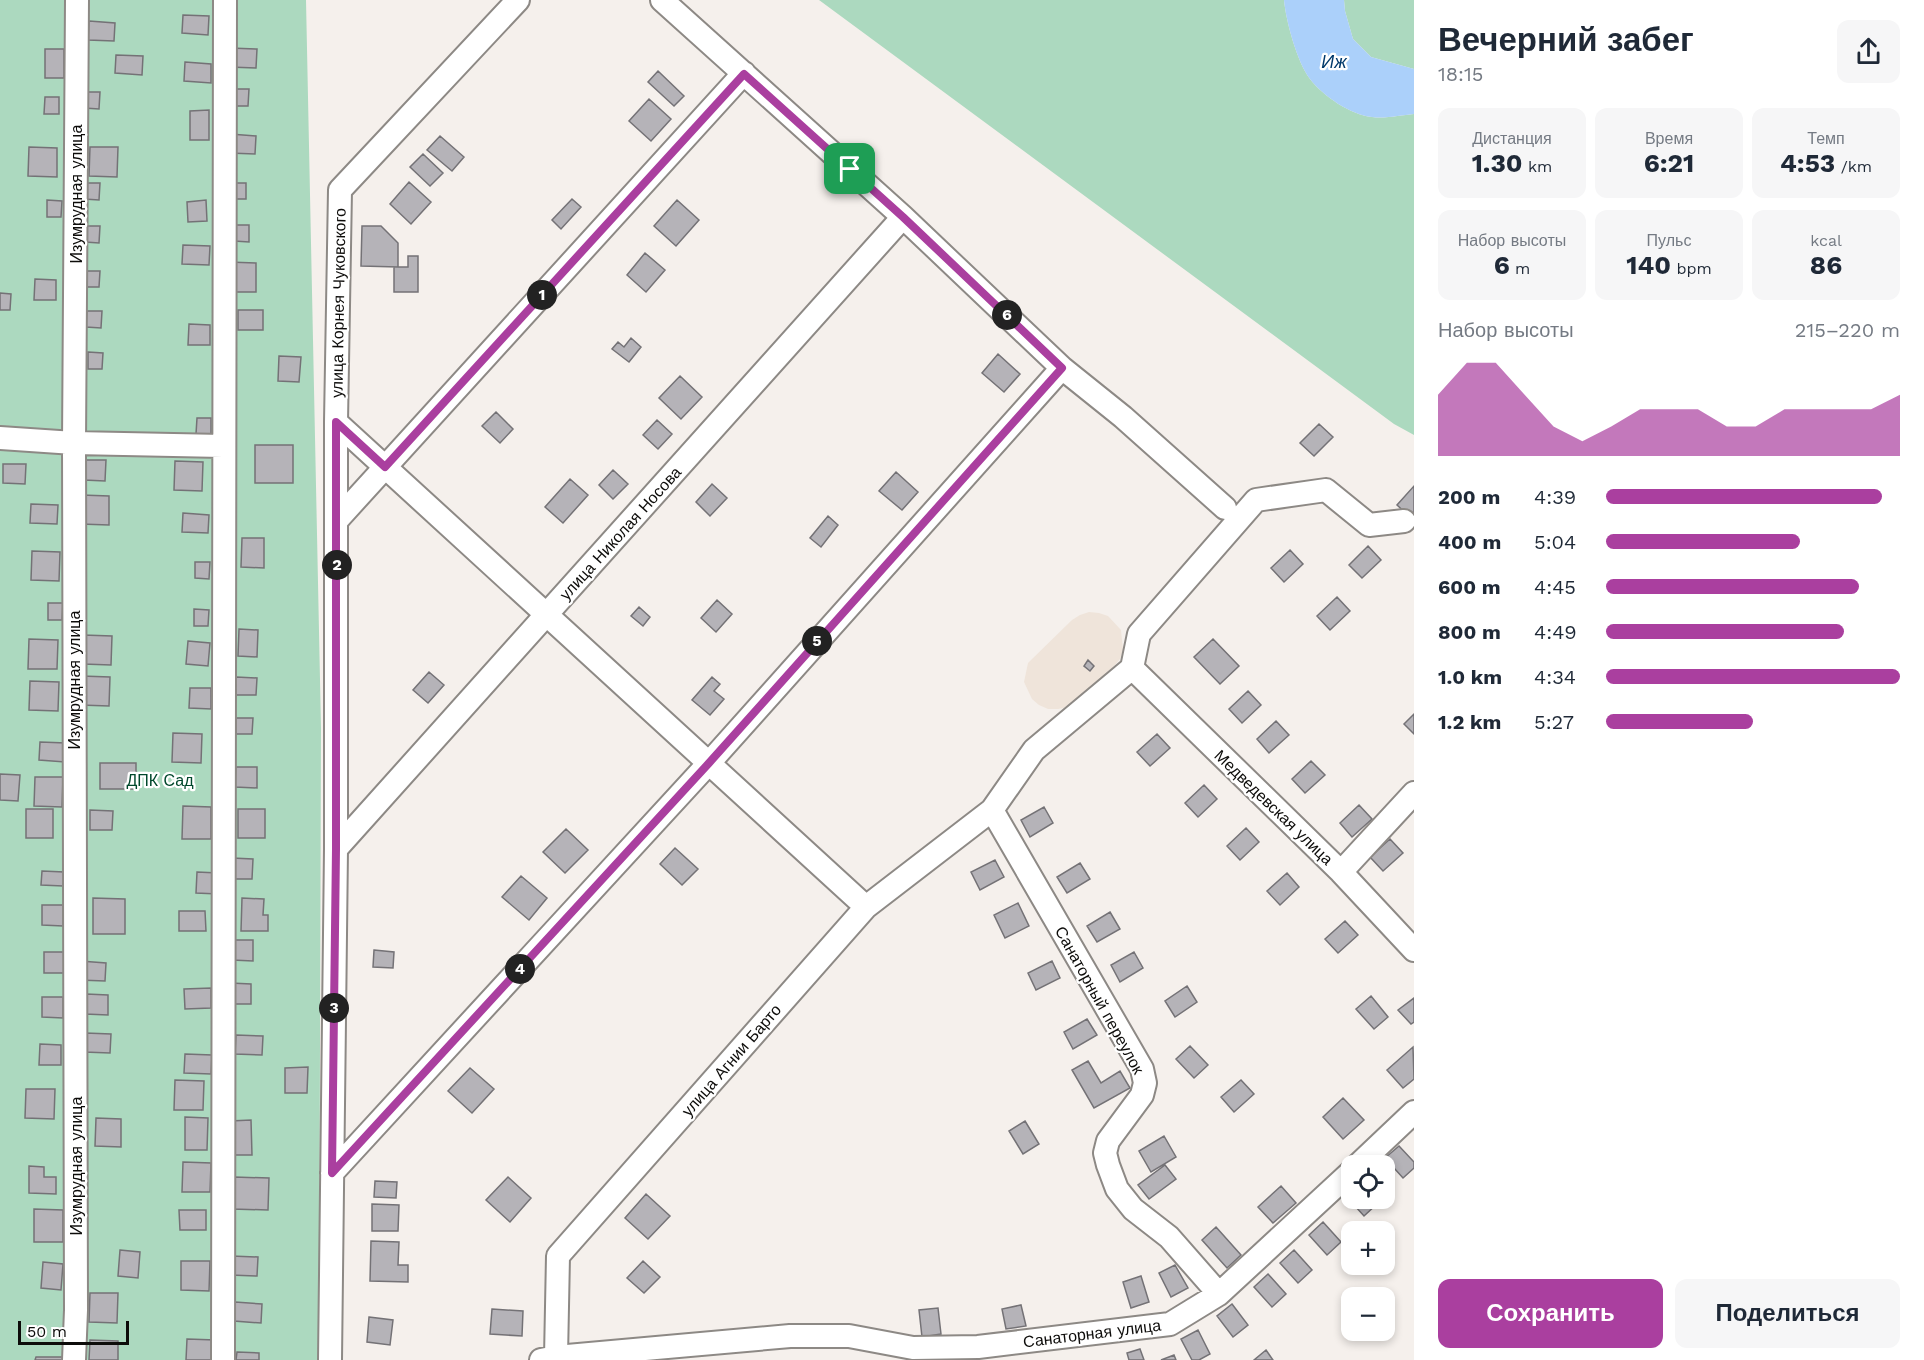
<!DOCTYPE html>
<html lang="ru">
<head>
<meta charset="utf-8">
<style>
	:root { --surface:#fff; --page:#f6f6f7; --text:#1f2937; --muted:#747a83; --accent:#aa3f9f }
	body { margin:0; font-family:"Work Sans",sans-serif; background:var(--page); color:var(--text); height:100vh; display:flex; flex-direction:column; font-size:22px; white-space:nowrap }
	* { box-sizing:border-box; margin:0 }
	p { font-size:20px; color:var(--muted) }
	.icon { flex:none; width:33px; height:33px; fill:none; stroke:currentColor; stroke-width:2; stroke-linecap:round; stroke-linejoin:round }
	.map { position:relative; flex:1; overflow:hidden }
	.sheet { display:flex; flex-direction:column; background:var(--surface); width:510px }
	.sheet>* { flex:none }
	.controls { position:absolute; left:1341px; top:1155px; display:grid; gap:12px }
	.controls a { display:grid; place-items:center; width:54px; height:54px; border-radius:12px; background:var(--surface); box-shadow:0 3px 9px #0003; font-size:30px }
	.scale { position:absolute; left:18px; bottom:15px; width:111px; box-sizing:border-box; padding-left:6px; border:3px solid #0d0c0a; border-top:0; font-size:16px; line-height:21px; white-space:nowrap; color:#0d0c0a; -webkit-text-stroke:4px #fff; paint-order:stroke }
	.pin { position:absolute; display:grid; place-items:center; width:51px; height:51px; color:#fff; margin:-26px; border-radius:12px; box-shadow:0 3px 9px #0006 }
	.km { position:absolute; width:30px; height:30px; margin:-15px; border-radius:50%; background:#222; color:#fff; font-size:16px; line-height:30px; text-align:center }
	.round { display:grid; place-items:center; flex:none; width:63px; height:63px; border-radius:12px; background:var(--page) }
	.head { display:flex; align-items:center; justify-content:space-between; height:102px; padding:0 24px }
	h1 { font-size:33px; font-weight:700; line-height:45px }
	.figures { display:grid; grid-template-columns:repeat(3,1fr); gap:9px; height:102px; padding:6px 24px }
	.figures div { display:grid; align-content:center; border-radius:12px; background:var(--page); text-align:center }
	.figures b { font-size:26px; font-weight:700 }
	.figures small { font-size:16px; font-weight:400 }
	.figures p { font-size:16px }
	.chart { height:168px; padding:12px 24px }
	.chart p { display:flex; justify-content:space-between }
	.chart svg { width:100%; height:108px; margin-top:6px; fill:var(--accent); opacity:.7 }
	.cta { display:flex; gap:12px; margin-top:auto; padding:12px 24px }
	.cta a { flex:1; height:69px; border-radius:12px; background:var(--accent); color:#fff; font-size:24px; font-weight:700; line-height:69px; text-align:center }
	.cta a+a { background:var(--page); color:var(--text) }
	ul { padding:0 24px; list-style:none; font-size:20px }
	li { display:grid; grid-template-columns:96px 72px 1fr; align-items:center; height:45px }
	li i { height:15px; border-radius:8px; background:var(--accent) }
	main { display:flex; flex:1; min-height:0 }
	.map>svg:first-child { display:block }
	.built { fill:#efe4da }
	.green { fill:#acd9bf }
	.water { fill:#abd0fa }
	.building { fill:#b5b3b8; stroke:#747276; stroke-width:1.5 }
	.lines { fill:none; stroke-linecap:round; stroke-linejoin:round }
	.minor-casing { stroke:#8d8985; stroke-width:26 }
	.minor { stroke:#fff; stroke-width:22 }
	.route-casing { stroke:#fff; stroke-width:12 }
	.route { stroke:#aa3f9f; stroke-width:8 }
	.labels { text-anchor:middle; stroke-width:4.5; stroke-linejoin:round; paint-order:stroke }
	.street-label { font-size:16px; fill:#0d0c0a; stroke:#fff }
	.park-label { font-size:16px; fill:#00482c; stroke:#fff }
	.water-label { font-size:18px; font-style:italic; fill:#01396b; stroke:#fff }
</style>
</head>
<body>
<main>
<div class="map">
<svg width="1414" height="1360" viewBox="0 0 1414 1360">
	<rect width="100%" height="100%" fill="#f5f0ec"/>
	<!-- built -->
	<path class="built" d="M1089,612L1099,613L1108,616L1121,630L1123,650L1120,659L1114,666L1068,707L1058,709H1048L1039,705L1032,699L1024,682L1028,663L1072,620L1080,615Z"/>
	<!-- green -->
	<path class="green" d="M0,0H306L321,728L319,1360H0Z
		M819,0H1284C1286,21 1297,62 1310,79C1323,96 1351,115 1372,117C1385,119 1401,115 1414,114V435L1394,424Z
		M1344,0H1414V69L1371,57L1353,39L1345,11Z"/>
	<!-- water -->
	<path class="water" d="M1284,0H1344L1345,11L1353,39L1371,57L1414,69V114C1401,115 1385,119 1372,117C1351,115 1323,96 1310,79C1297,62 1286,21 1284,0Z"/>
	<!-- building -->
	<path class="building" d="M183,15L209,16L208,35L182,33Z
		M89,21L115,23L114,41L88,40Z
		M230,48L257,49L256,68L229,67Z
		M45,49H64V78H45Z
		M116,55L143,56L142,75L115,73Z
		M185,62L211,64V83L184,81Z
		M658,71L684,96L674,106L648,82Z
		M234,89H249L248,106H234Z
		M85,92H100L99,109L84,108Z
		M45,97H59V114H44Z
		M649,99L671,119L651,141L629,121Z
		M209,110V140H190V111Z
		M230,134L256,136L255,154L229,153Z
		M440,136L464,157L452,171L427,150Z
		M29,147L57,148V177L28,176Z
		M90,147H118L117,177L89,176Z
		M423,154L443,173L430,186L410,167Z
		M409,182L431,202L411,224L390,204Z
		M85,183H100L99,200L84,199Z
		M232,183H246V199H231Z
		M572,199L581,207L561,229L552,220Z
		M47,200L62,201L61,217H47Z
		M206,200L207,221L188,222L187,202Z
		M677,200L699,220L676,246L654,226Z
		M234,225H249V242L234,241Z
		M85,226H100L99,243L85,242Z
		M362,226H381L398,243V267L361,266Z
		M183,245L210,246L209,265L182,264Z
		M645,253L665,270L646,292L627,275Z
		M408,256H418V292H394V267H408Z
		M228,262L256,263V292H227Z
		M85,271H100L99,287H84Z
		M35,279L56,280V300H34Z
		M0,293L11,294L10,310H0Z
		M238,310H263V330H238Z
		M87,311H102L101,328L86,327Z
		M189,324L210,325V345H188Z
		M631,338L641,347L629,362L612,349L618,342L624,347Z
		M88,352L103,353L102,369H88Z
		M998,354L1020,374L1004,392L982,373Z
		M279,356L301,357L299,382L278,381Z
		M680,376L702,397L681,419L659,398Z
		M496,412L513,429L500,443L482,426Z
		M197,418H211V434H196Z
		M657,420L672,434L658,449L643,435Z
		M1319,424L1333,437L1314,456L1300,443Z
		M255,445H293V483H255Z
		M84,460H106L105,481L84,480Z
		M175,461L203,462L202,491L174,490Z
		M3,464H26L25,484L3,483Z
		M613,470L628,484L613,499L599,485Z
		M896,472L918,492L902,510L879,491Z
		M570,479L588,495L563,523L545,507Z
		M712,484L727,498L710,516L696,502Z
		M1414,486V515L1411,518L1397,505Z
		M81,495L109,496V525L80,524Z
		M31,504L58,505L57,524L30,523Z
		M183,513L209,515L208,533L182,532Z
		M828,516L838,525L821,547L810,538Z
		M242,538H264V568L241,567Z
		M1368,546L1381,560L1362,578L1349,565Z
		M1290,550L1303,564L1284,582L1271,568Z
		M32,551L60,552L59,581L31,580Z
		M195,562H210L209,579L195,578Z
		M1337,597L1350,611L1330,630L1317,616Z
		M717,600L732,614L716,632L701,618Z
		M48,603H63L62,620H48Z
		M639,607L650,617L643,626L631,616Z
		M194,609L209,610L208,626H194Z
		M239,629L258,630L257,657L238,656Z
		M83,635L112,636L111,665L83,664Z
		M29,639L58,640L57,669H28Z
		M1213,639L1239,666L1220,684L1194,657Z
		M188,641L210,643L208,666L186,664Z
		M1088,660L1094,666L1090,671L1084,666Z
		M429,672L444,685L428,703L413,690Z
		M81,676L110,677L109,706L80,705Z
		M236,677L257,678L256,695H236Z
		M712,677L720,684L714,691L724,699L710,715L692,700Z
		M30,681L59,682L58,711L29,710Z
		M190,688H211V709L189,708Z
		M1248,691L1261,705L1242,723L1229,709Z
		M1414,714V734L1404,724Z
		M236,718H253L252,734H236Z
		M1276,721L1289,735L1269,753L1257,739Z
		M173,733L202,734L201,763L172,762Z
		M1157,734L1170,748L1150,766L1137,752Z
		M40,742L66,743L65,762L39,760Z
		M1311,761L1325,775L1305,793L1292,779Z
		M100,763H136V789H100Z
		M236,767H257V788L235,787Z
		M0,774L20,775L18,801L0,800Z
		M35,777H63L62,807L34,806Z
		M1204,785L1217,799L1198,817L1185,803Z
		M1359,805L1372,819L1352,837L1340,823Z
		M183,806L211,807V839H182Z
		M1044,807L1053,823L1030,837L1021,820Z
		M26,809H53V838H26Z
		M238,809H265V838H238Z
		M90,810L113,811L112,830H90Z
		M1246,828L1259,842L1240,860L1227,846Z
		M566,829L588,850L565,873L543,852Z
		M1390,839L1403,853L1383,871L1370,857Z
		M675,848L698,869L682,885L660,864Z
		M232,858L253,859L252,879H231Z
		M995,860L1004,877L980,890L971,872Z
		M1080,863L1090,879L1067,893L1057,877Z
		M42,871L64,872L63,886L41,885Z
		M197,872L218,873V894L196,893Z
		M1287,873L1299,887L1280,905L1267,891Z
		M521,876L547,898L529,920L502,897Z
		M93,898L125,899V934H93Z
		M242,898L264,899L263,915H268V931H241Z
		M1018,903L1029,926L1005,938L994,915Z
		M42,905H63V926L42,925Z
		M179,911H205L206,931H179Z
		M1110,912L1120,929L1097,942L1087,926Z
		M1345,921L1358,935L1338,953L1325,939Z
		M232,940H253V961L232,960Z
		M374,950L394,952L393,968L373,967Z
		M44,952H66L65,973H44Z
		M1134,952L1143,968L1120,982L1111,965Z
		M80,961L106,963L105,981L79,980Z
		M1052,961L1060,978L1036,990L1028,973Z
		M230,983L251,984V1004H229Z
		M1187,986L1197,1002L1175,1017L1165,1001Z
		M211,988V1008L185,1009L184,989Z
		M86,994L108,995V1015L85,1014Z
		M1371,996L1388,1017L1374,1029L1356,1009Z
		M42,997H63V1018L42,1017Z
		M1414,998V1022L1411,1024L1398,1010Z
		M1087,1019L1097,1035L1073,1049L1064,1032Z
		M85,1033L111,1034L110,1053L84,1052Z
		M236,1035L263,1036L262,1055L235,1054Z
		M40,1044L61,1045V1065H39Z
		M1190,1046L1208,1065L1194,1078L1176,1059Z
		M1413,1047L1414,1079L1403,1088L1387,1070Z
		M185,1054L212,1055L211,1074L184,1073Z
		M1088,1061L1101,1083L1120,1071L1130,1088L1094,1108L1072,1070Z
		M308,1067L307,1093H285V1068Z
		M470,1068L494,1089L472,1113L448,1091Z
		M175,1080L204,1081L203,1110H174Z
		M1241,1080L1254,1094L1234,1112L1221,1097Z
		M26,1089H55L54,1119L25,1118Z
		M1343,1098L1364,1120L1343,1139L1323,1117Z
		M185,1117L208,1118L207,1150H185Z
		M96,1118L121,1119V1147L95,1146Z
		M251,1120L252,1155H231L230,1121Z
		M1025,1121L1039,1144L1023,1154L1009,1131Z
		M1164,1136L1176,1157L1151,1172L1139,1151Z
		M1399,1146L1414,1162V1168L1403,1178L1385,1158Z
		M183,1162L211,1163L210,1192H182Z
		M1165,1165L1176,1179L1149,1199L1138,1185Z
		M29,1166L44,1167V1177H56V1194L29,1193Z
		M234,1177L269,1178L268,1210L232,1209Z
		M508,1177L531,1198L510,1222L486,1200Z
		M375,1181L397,1182L396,1198L374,1197Z
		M1281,1186L1296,1203L1273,1223L1258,1207Z
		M1352,1191V1198H1373L1378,1203L1364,1216L1346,1196Z
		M646,1194L670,1216L648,1239L625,1218Z
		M372,1204L399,1205L398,1231H372Z
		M34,1209L63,1210V1242H34Z
		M179,1210H206V1230H180Z
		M1323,1222L1341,1242L1327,1255L1309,1235Z
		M1216,1227L1241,1255L1227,1268L1202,1240Z
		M371,1241L399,1242L398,1265H408V1282L370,1281Z
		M120,1250L140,1252L138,1278L118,1276Z
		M1294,1250L1312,1270L1298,1283L1280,1263Z
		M231,1256L258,1257L257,1276L230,1275Z
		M181,1261H210L209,1291L181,1290Z
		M643,1261L660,1277L644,1293L627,1278Z
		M43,1262L63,1264L61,1290L41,1288Z
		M1175,1265L1188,1288L1171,1297L1159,1273Z
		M1268,1274L1286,1294L1272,1307L1254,1287Z
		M1141,1276L1149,1302L1131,1308L1123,1282Z
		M90,1293H118L117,1323L89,1322Z
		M235,1302L262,1304L261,1323L234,1321Z
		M1232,1304L1248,1325L1233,1337L1217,1316Z
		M1021,1305L1026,1326L1006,1329L1002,1309Z
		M938,1308L941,1334L922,1337L919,1310Z
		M492,1309L523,1311L522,1336L490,1334Z
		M369,1317L393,1320L390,1345L367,1342Z
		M1198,1330L1210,1354L1199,1360H1192L1181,1339Z
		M187,1339L215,1340V1360H186Z
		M90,1340L118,1341V1360H89Z
		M1140,1349L1144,1360H1129L1127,1353Z
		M1266,1350L1273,1360H1254Z
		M237,1352L259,1353V1360H236Z
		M1174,1355L1176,1360H1161Z
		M36,1357H64V1360H35Z"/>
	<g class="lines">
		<defs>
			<path id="minor" d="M662,0L903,217L1062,368L1123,417L1225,508
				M336,422L866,907
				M0,438L74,443L223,446
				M337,520L744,73
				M1132,668L1341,872L1414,950
				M1132,668L1139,634L1256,500L1326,490L1369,525L1404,521
				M992,810L1142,1069L1145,1083L1142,1095L1108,1141L1105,1153L1108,1165L1117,1189L1133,1209L1169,1237L1219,1294
				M336,849L903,217
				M1341,872L1414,793
				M1357,1166L1414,1112
				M332,1173L709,763L1062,368
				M556,1357L558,1256L866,907L992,810L1034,750L1132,668
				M74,1360L76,1310L74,443L77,0
				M223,1360L225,0
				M330,1360L336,849V422L340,190L518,0
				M541,1360L556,1357L790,1336H849L913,1348L978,1347L1170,1324L1219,1294L1352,1171"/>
		</defs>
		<!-- minor casing -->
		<use href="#minor" class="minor-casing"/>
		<!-- minor -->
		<use href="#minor" class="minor"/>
	</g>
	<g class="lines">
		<defs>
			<path id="route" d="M744,74L903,217L1062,368L709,763L332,1173L336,849V422L385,467Z"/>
		</defs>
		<!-- route casing -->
		<use href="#route" class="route-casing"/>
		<!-- route -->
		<use href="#route" class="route"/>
	</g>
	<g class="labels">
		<!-- street labels -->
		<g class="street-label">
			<text transform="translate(76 194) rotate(-90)" y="6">Изумрудная улица</text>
			<text transform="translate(338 303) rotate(-89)" y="6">улица Корнея Чуковского</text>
			<text transform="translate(620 533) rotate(-48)" y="6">улица Николая Носова</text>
			<text transform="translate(74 680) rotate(-90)" y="6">Изумрудная улица</text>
			<text transform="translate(1274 807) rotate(44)" y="6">Медведевская улица</text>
			<text transform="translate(1100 1000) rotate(61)" y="6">Санаторный переулок</text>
			<text transform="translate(731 1060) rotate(-49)" y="6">улица Агнии Барто</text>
			<text transform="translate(76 1166) rotate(-90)" y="6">Изумрудная улица</text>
			<text transform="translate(1092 1333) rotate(-7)" y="6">Санаторная улица</text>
		</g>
		<!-- park labels -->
		<g class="park-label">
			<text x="160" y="786">ДПК Сад</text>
		</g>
		<!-- water labels -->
		<g class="water-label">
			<text x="1334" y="68">Иж</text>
		</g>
	</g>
</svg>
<div class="controls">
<a><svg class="icon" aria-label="locate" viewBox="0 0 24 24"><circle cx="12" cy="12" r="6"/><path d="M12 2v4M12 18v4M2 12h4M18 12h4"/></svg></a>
<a>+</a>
<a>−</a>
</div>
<div class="scale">50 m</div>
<div class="pin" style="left:850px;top:169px;background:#1e9e55"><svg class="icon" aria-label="arrive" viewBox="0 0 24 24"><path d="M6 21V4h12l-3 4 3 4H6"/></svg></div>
<b class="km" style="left:542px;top:295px">1</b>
<b class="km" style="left:337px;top:565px">2</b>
<b class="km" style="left:334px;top:1008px">3</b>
<b class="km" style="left:520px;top:969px">4</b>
<b class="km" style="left:817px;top:641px">5</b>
<b class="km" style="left:1007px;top:315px">6</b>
</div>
<section class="sheet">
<div class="head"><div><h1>Вечерний забег</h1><p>18:15</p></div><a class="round"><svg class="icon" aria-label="share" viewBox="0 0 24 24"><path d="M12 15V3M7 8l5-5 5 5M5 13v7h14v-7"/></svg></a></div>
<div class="figures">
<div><p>Дистанция</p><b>1.30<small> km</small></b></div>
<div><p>Время</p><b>6:21</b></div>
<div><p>Темп</p><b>4:53<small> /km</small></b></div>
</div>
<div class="figures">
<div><p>Набор высоты</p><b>6<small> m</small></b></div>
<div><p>Пульс</p><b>140<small> bpm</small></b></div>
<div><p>kcal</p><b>86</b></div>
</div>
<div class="chart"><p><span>Набор высоты</span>215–220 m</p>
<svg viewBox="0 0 160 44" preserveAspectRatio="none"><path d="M0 44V19L10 6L20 6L30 19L40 32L50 38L60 32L70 25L80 25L90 25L100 32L110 32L120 25L130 25L140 25L150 25L160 19V44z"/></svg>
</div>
<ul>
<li><b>200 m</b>4:39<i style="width:94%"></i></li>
<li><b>400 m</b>5:04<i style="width:66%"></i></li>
<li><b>600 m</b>4:45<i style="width:86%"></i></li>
<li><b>800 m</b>4:49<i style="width:81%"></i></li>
<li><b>1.0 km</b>4:34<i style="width:100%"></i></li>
<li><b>1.2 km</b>5:27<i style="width:50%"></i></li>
</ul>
<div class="cta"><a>Сохранить</a><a>Поделиться</a></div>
</section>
</main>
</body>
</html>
